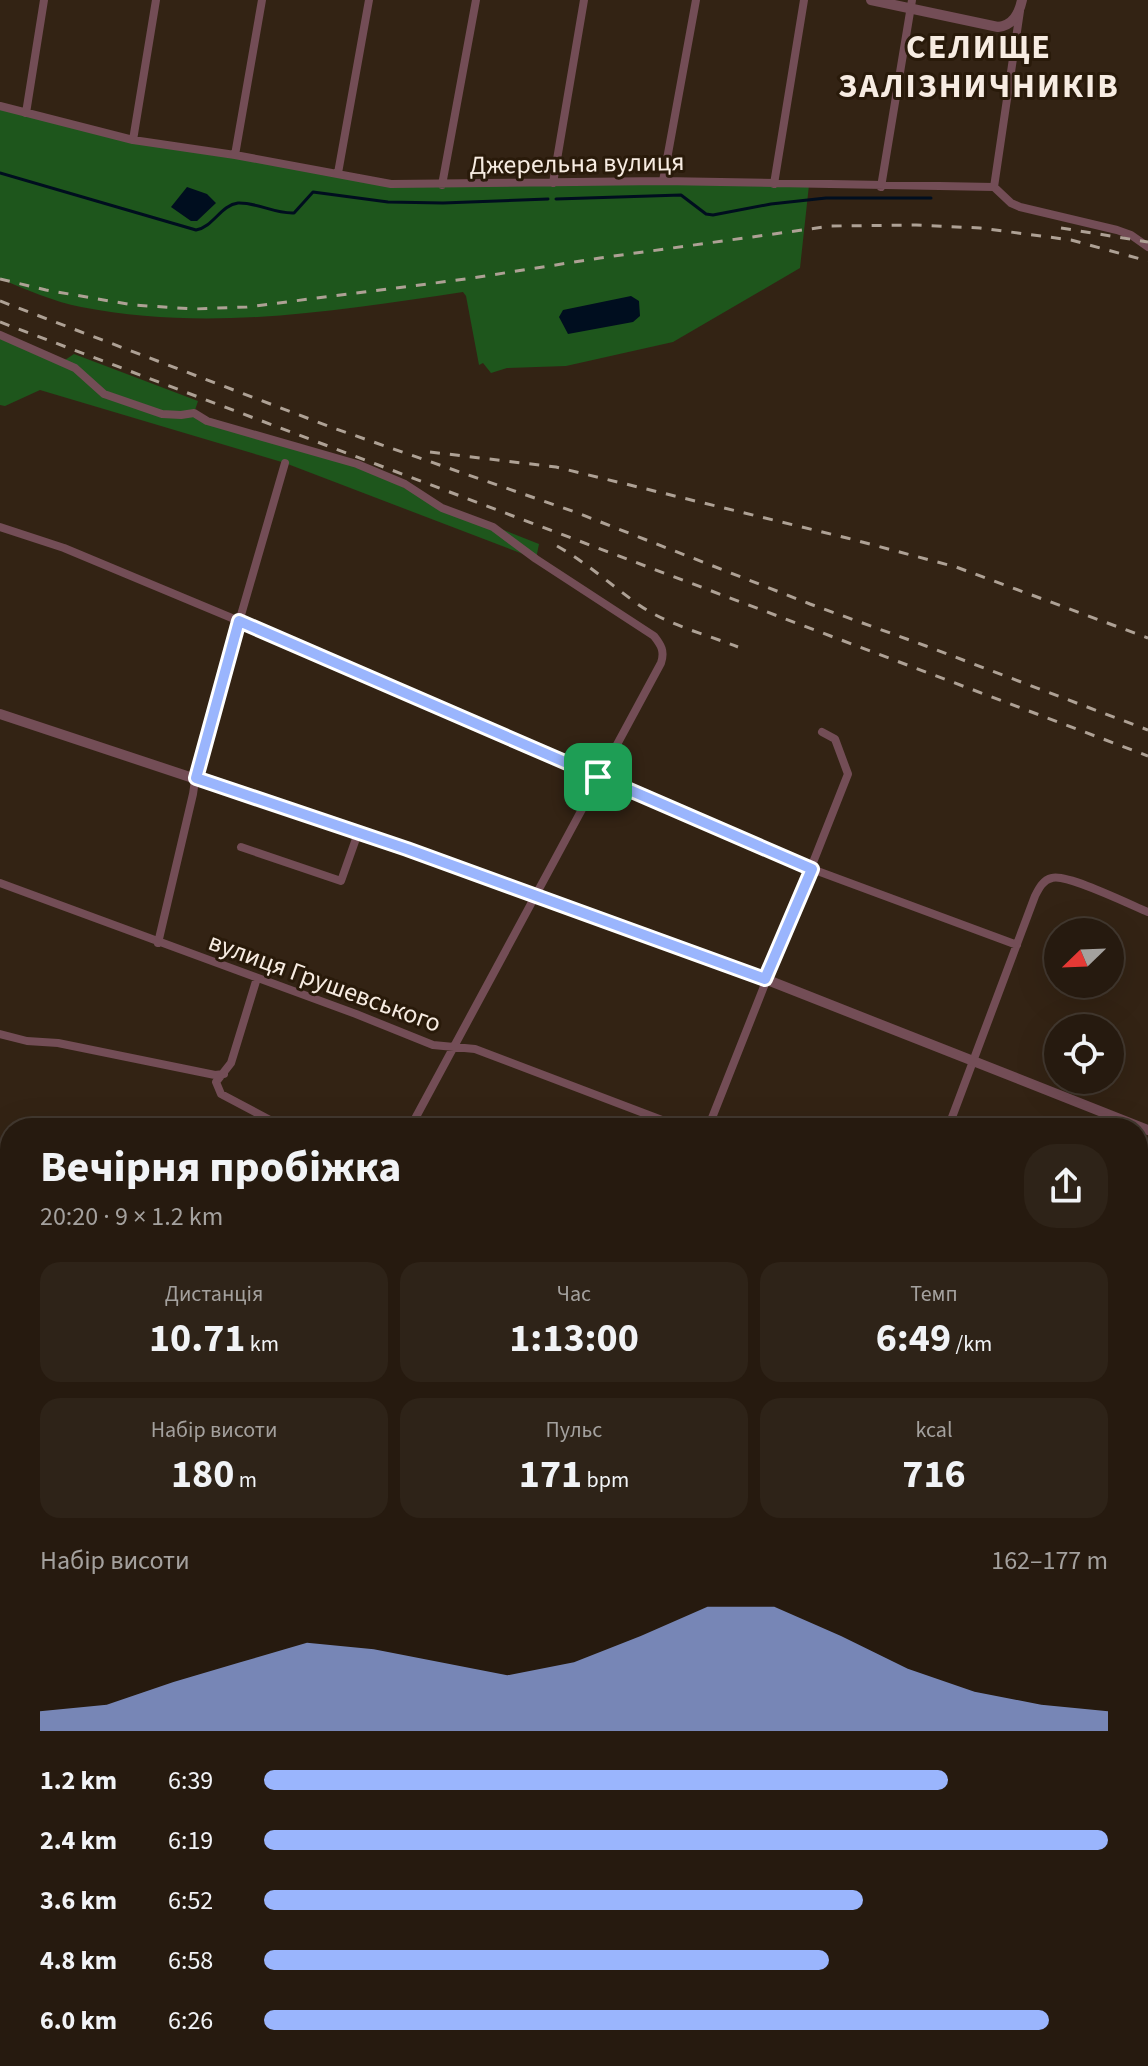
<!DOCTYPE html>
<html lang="uk">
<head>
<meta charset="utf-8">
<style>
	:root { --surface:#261a0f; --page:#2e2318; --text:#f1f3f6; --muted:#a4a19e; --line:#42382f; --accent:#9ab5fd }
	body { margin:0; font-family:"Source Sans 3",sans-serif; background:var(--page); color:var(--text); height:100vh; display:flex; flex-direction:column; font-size:30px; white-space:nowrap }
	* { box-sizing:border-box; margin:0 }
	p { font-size:26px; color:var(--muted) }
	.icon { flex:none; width:44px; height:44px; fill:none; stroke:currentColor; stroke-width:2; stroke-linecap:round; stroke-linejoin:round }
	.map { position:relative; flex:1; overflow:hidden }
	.drawer { position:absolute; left:0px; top:1118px; width:1148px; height:948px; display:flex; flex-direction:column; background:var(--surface); border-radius:32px 32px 0 0; box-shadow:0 8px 32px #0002,0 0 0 2px var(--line) }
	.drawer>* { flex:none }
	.needle { width:52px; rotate:247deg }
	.fabs { position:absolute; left:1044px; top:918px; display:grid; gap:16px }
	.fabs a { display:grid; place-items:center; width:80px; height:80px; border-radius:50%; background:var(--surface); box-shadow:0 8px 32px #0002,0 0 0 2px var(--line); font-size:40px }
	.pin { position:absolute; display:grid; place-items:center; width:68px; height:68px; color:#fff; margin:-34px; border-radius:16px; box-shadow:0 4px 12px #0006 }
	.round { display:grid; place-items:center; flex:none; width:84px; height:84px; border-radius:32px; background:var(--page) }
	.overview { display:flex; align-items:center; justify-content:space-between; height:136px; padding:0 40px }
	h1 { font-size:44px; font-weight:700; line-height:60px }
	.metrics { display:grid; grid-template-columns:repeat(3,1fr); gap:12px; height:136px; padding:8px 40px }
	.metrics div { display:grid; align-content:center; border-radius:20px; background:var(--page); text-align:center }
	.metrics b { font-size:40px; font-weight:700 }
	.metrics small { font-size:22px; font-weight:400 }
	.metrics p { font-size:22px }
	.chart { height:224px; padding:16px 40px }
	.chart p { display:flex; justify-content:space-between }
	.chart svg { width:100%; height:144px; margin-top:8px; fill:var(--accent); opacity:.7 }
	ul { padding:0 40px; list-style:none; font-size:26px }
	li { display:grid; grid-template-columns:128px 96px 1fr; align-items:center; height:60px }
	li i { height:20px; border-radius:10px; background:var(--accent) }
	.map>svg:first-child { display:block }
	.green { fill:#1e561c }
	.water { fill:#000e1f }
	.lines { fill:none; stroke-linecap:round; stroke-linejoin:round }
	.stream { stroke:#000e1f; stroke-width:3 }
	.river { stroke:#000e1f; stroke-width:16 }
	.minor { stroke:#734d56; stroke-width:8 }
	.tertiary { stroke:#734d56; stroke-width:10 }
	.rail { stroke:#aea195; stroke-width:3; stroke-dasharray:10 10; stroke-linecap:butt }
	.route-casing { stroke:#fff; stroke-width:16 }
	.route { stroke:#9ab5fd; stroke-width:10 }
	.labels { text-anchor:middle; stroke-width:6; stroke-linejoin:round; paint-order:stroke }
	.street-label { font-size:26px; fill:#f7ece2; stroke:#291a0a }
	.district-label { font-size:34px; font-weight:bold; letter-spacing:2px; fill:#f7ece2; stroke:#291a0a }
</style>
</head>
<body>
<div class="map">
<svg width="1148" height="2066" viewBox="0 0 1148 2066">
	<rect width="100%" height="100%" fill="#332314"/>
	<!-- green -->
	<path class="green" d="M0,106L133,140L391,184L809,185L800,268L673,342L566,366L507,368L491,373L483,363L479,365L466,296L463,292C336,311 209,332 81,307C54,302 26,289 0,279Z
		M0,335L62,362L74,354L198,401L194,413L357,464L428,500L539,544L536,559L285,463L40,390L5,406L0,405Z
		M1148,1331V1473L1139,1472L1138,1475V1377Z
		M10,1855V1965L0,1964V1860Z"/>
	<!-- water -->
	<path class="water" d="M187,187L207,194L216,203L197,221H191L171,207Z
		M631,296L639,301L640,316L633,322L568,334L559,317L563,310Z
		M685,2056H1086L1096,2066H943L919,2061L910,2066H705Z"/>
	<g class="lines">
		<!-- stream -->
		<path class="stream" d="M0,173L196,230C213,227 221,205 238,203C256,202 275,214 294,213L313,192L388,202L443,203L548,199
			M556,199L681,195L706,214L713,215L771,204L826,198H931
			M0,1941L10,1938
			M376,2056L380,2066"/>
		<!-- river -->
		<path class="river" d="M0,1518L10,1522"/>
		<!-- minor -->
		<path class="minor" d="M0,106L133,140L235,155L391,184L663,181L994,187L1011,203L1020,207L1117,230L1131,235L1148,247
			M26,113L44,0
			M133,140L156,0
			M235,155L262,0
			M338,173L369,0
			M663,181L696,0
			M553,183L584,0
			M774,184L804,0
			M442,185L476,0
			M881,187L912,0
			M994,187L1020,11
			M0,335L75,368L104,394L162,414L181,415L194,413L207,421L357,464L405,484L442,508L493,527L536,559L654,636C661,645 665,651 661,663L410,1128
			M0,527L64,548L239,621L812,869L1017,945
			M241,847L341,881L358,833
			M0,883L356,1014L433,1045L475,1049L683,1128
			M158,943L193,794L197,767L285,463
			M257,978L231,1063L216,1082L221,1094L285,1128
			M0,1034L27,1041L58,1043L215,1075L224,1074
			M182,1128L184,1120
			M708,1128L848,774L835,739L822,732
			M948,1128L1035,896C1039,888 1043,880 1052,878C1066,873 1131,905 1148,912
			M0,1234L10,1235
			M1138,1306L1148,1310
			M1138,1377L1148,1331
			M0,1434L10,1438
			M1138,1645L1148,1630
			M0,1679L10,1683
			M1138,1914H1139
			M269,2056L271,2066
			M664,2056L682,2066
			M1098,2056L1107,2066
			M2,2066L43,2056
			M570,2066L577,2056"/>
		<!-- tertiary -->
		<path class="tertiary" d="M871,0L998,27C1013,25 1019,14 1022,0
			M0,714L407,849L765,979L1148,1130
			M0,1605L10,1592
			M1138,1647L1148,1648"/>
		<!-- rail -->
		<path class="rail" d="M1061,228L1148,242
			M0,279L46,290L133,305L194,309L247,307L466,279L600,258L831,226L916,225L980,228L1071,240L1148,261
			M0,301L336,429L575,512L810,604L926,646L1148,730
			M0,322L1148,756
			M430,452L556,467L847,538L956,567L1148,638
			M557,546C587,563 611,585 639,605C668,625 705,634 738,647"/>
	</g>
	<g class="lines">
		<defs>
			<path id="route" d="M239,621L812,869L765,979L407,849L196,778Z"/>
		</defs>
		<!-- route casing -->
		<use href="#route" class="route-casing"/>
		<!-- route -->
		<use href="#route" class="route"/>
	</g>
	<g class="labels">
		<!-- street labels -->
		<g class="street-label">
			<text transform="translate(577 163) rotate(-1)" y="9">Джерельна вулиця</text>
			<text transform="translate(325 982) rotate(20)" y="9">вулиця Грушевського</text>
		</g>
		<!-- district labels -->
		<g class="district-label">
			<text x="979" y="58">СЕЛИЩЕ<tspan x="979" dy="39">ЗАЛІЗНИЧНИКІВ</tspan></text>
		</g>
	</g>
</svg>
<div class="fabs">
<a><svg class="needle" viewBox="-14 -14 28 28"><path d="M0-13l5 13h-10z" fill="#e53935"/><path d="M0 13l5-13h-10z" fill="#a4a19e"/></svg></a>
<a><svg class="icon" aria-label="locate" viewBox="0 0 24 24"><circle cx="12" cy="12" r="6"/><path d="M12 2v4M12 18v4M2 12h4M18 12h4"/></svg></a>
</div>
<div class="pin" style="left:598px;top:777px;background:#1e9e55"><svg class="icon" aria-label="arrive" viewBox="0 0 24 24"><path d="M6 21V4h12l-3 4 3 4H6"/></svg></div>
<section class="drawer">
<div class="overview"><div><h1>Вечірня пробіжка</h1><p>20:20 · 9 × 1.2 km</p></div><a class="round"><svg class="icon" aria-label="share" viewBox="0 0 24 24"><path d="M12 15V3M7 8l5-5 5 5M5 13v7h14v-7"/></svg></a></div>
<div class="metrics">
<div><p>Дистанція</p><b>10.71<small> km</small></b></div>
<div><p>Час</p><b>1:13:00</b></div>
<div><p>Темп</p><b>6:49<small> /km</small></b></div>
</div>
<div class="metrics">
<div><p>Набір висоти</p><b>180<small> m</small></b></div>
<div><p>Пульс</p><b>171<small> bpm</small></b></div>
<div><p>kcal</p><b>716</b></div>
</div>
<div class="chart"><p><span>Набір висоти</span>162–177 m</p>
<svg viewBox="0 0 160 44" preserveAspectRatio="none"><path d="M0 44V38L10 36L20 29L30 23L40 17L50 19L60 23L70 27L80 23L90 15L100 6L110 6L120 15L130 25L140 32L150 36L160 38V44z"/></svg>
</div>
<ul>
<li><b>1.2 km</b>6:39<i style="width:81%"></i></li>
<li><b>2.4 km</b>6:19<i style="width:100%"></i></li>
<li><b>3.6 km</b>6:52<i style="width:71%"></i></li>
<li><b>4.8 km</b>6:58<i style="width:67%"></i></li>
<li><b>6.0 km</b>6:26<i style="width:93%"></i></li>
</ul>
</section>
</div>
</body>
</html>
